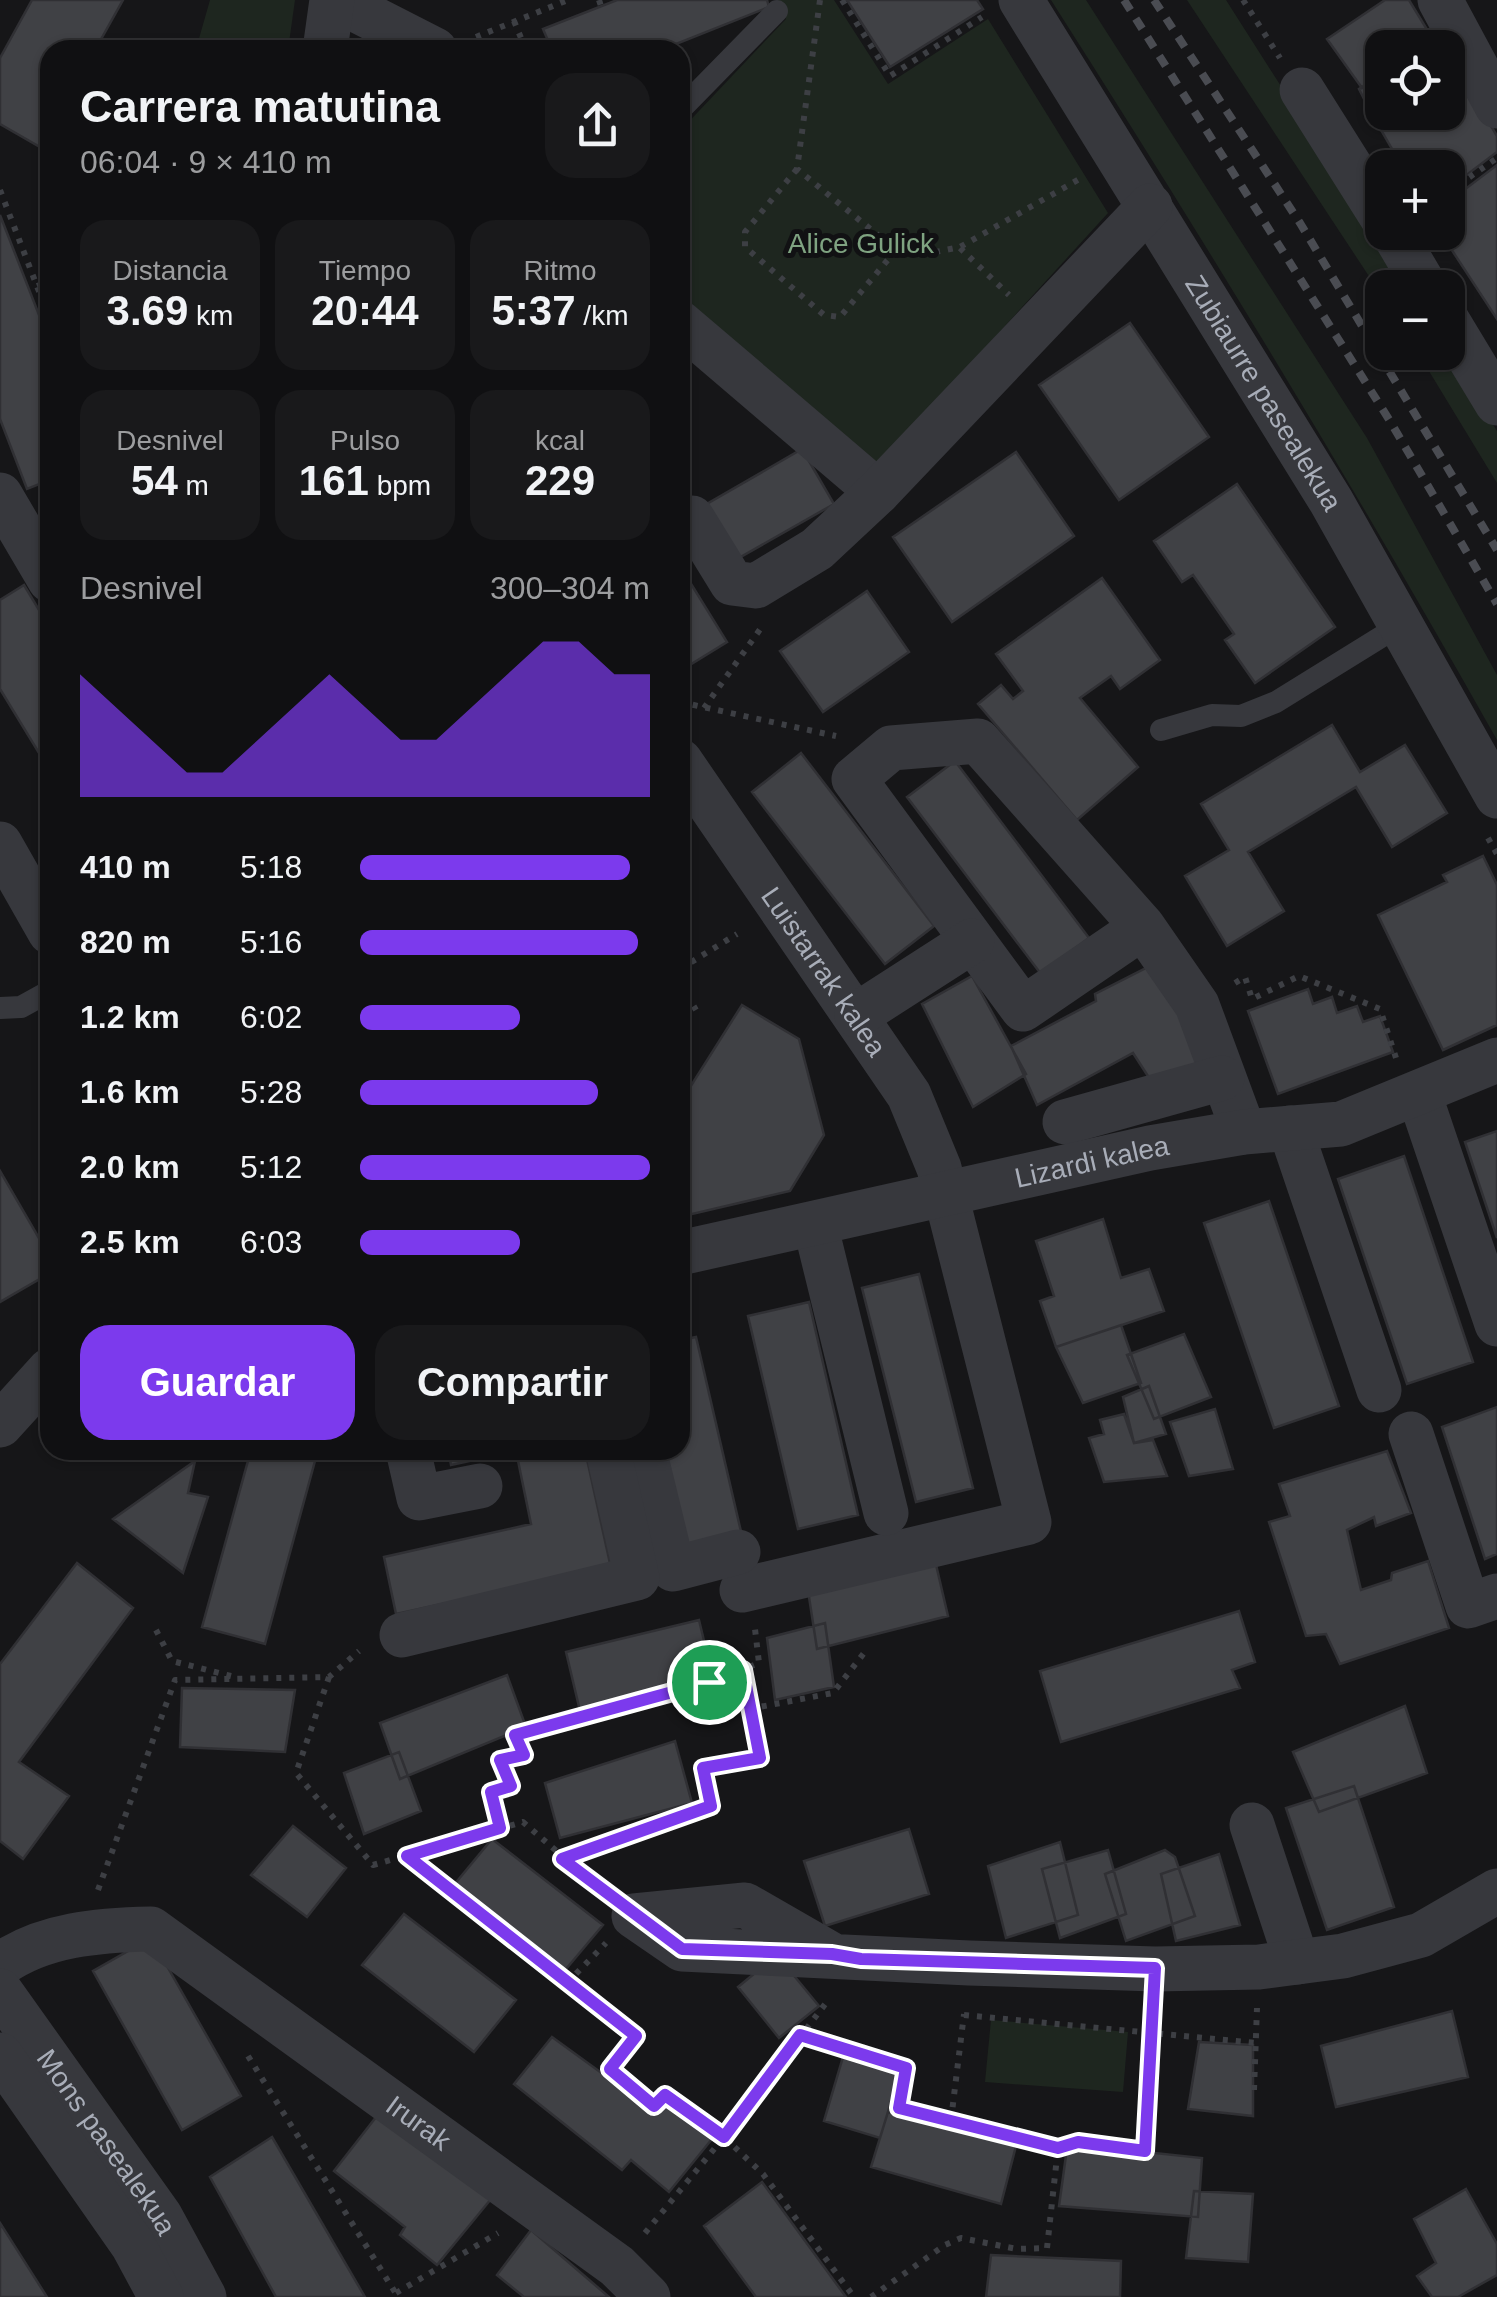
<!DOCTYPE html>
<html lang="es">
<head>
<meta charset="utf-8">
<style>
	:root { --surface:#101012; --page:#19191b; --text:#f1f3f6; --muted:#9c9d9f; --line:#303032; --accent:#7c3aed }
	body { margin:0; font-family:Helvetica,sans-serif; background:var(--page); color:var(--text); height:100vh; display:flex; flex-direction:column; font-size:38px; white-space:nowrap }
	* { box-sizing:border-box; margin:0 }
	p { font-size:32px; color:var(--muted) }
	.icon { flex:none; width:55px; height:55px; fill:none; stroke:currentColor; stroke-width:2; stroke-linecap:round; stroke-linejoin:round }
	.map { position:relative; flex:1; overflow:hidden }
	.side { position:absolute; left:40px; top:40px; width:650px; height:1420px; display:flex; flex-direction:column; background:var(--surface); border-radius:30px; box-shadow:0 2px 8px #0004,0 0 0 2px var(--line) }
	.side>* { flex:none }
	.tools { position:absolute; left:1365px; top:30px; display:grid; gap:20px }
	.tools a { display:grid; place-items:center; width:100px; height:100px; border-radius:20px; background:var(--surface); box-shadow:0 2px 8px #0004,0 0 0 2px var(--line); font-size:50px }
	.pin { position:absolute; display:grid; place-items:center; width:85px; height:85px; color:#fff; margin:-42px; border:5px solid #fff; border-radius:50%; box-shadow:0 2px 10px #0007 }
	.round { display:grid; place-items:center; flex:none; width:105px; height:105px; border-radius:30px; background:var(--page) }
	.summary { display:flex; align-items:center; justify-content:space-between; height:170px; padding:0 40px }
	h1 { font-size:45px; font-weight:600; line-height:75px }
	.figures { display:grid; grid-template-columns:repeat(3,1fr); gap:15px; height:170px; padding:10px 40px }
	.figures div { display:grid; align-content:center; border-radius:25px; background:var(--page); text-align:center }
	.figures b { font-size:42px; font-weight:600 }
	.figures small { font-size:28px; font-weight:400 }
	.figures p { font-size:28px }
	.chart { height:280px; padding:20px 40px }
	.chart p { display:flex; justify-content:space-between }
	.chart svg { width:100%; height:180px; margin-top:10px; fill:var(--accent); opacity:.7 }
	.cta { display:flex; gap:20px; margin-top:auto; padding:20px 40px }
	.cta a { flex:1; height:115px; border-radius:30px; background:var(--accent); color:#fff; font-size:40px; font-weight:600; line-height:115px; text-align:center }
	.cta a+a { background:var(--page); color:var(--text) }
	ul { padding:0 40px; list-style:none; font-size:32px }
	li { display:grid; grid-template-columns:160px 120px 1fr; align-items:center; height:75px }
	li i { height:25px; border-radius:12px; background:var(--accent) }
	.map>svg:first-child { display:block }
	.green { fill:#1e261f }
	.building { fill:#404145; stroke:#303034; stroke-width:2.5 }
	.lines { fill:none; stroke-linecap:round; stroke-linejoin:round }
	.path { stroke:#3d3f44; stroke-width:6; stroke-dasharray:5 8; stroke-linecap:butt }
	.lane { stroke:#37383d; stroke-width:22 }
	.street { stroke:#37383d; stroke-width:45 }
	.rail { stroke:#4a4c52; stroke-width:8; stroke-dasharray:12 10; stroke-linecap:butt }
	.route-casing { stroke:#fff; stroke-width:20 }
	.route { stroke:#7c3aed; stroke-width:12 }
	.labels { text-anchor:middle; stroke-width:10; stroke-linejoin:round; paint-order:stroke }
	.park-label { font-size:28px; fill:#7fa381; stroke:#111113 }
	.street-label { font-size:28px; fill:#a8adb8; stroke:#111113 }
</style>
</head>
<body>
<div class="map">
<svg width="1497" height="2297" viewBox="0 0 1497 2297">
	<rect width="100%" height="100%" fill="#161618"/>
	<!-- green -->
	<path class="green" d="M210,0H295L288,50H200L198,42Z
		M778,0H834L888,84L988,19L1108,213L879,464L680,301V131L786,19Z
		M1051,0H1086L1367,438L1497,675V740C1356,489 1206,243 1051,0Z
		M1187,0H1226L1409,287L1382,288V296Z
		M1448,352L1497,431V483L1418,353Z
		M991,2020L1128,2032L1123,2092L985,2082Z"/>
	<!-- building -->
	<path class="building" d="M32,0H123L95,50H50V129L40,147L0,124V58Z
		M617,0H767L769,7L661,50H552L543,29Z
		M847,0H977L983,9L890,67Z
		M1385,0H1409L1434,41L1424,48H1382V74L1362,88L1327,39Z
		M1449,55L1497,136V152L1448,189V168H1403L1369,109L1382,100V112H1448Z
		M1382,74V100L1369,109L1359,89Z
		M1497,165V319L1440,232H1448V202Z
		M0,215L50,343V480L27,489L0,419Z
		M1130,323L1209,437L1119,500L1039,385Z
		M802,449L834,504L737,559L705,505Z
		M1016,452L1074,536L952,622L893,537Z
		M1237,484L1335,627L1255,683L1225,640L1234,634L1193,575L1182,582L1154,541Z
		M680,566L727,642L680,671Z
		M1102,578L1160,660L1120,689L1111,676L1080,698L1138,767L1077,820L978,704L1001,685L1013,699L1023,691L996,654Z
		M24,585L50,628V771L0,689V600Z
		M867,591L909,652L823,712L780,651Z
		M1332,725L1360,772L1405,745L1447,813L1392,847L1356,787L1248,852L1284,911L1227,946L1185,876L1229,850L1201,804Z
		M801,753L934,926L885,964L752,792Z
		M955,761L1089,938L1041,974L907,797Z
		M1483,856L1497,885V1025L1443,1050L1378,915L1447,882L1443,875Z
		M1152,965L1208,1062L1157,1090L1133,1053L1037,1105L1011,1046L1096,1001L1095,994Z
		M972,976L1026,1074L973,1107L922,1004Z
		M1308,989L1313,1004L1332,997L1337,1013L1357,1006L1363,1022L1380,1016L1393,1052L1278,1094L1248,1011Z
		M742,1005L799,1039L824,1135L790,1191L688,1215L680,1210V1103Z
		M1497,1131V1238L1465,1142Z
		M1404,1156L1473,1362L1407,1384L1338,1179Z
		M0,1171L50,1257V1273L0,1302Z
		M1269,1201L1339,1406L1274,1428L1204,1223Z
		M1103,1219L1121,1278L1149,1269L1164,1311L1056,1347L1040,1301L1054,1296L1036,1241Z
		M919,1274L973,1488L916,1502L862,1288Z
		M809,1302L858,1515L798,1529L748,1316Z
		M1121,1325L1141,1383L1083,1403L1056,1347Z
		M1184,1334L1211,1397L1154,1419L1127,1355Z
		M696,1337L742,1536L682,1550L660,1450H680V1340Z
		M1149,1386L1166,1434L1134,1443L1123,1397Z
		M1497,1407V1554L1485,1559L1442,1427Z
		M1215,1409L1233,1469L1189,1476L1170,1422Z
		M1124,1414L1134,1443L1153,1440L1167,1476L1104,1482L1089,1438L1104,1434L1100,1420Z
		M251,1450H318L265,1644L202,1627Z
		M448,1450H585L611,1568L396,1614L384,1557L531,1524L516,1451L451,1465Z
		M1387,1451L1411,1513L1376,1526L1374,1517L1347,1530L1361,1590L1391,1580L1392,1573L1428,1561L1449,1628L1340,1664L1326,1634L1306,1636L1269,1522L1290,1516L1279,1484Z
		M195,1461L188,1493L208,1497L183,1573L113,1519Z
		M934,1556L948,1616L817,1649L807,1584Z
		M77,1563L133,1608L19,1762L69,1796L23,1859L0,1841V1664Z
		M1239,1611L1255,1662L1232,1670L1240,1688L1061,1742L1040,1671Z
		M699,1620L713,1678L580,1711L566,1652Z
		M825,1623L834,1687L775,1700L767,1638Z
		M507,1675L526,1727L400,1779L380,1723Z
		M182,1688L295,1690L285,1752L180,1747Z
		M1405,1706L1427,1773L1319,1812L1293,1752Z
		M675,1741L692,1803L560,1838L545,1783Z
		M399,1752L421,1811L364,1834L344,1773Z
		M1354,1786L1394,1907L1327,1930L1286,1808Z
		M293,1826L346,1868L307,1917L251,1875Z
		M909,1829L929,1894L825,1926L804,1861Z
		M492,1839L603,1925L561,1975L453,1886Z
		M1060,1842L1078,1915L1006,1938L988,1866Z
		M1108,1850L1126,1914L1060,1938L1042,1869Z
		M1165,1850L1175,1857L1195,1916L1126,1941L1105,1874Z
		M1219,1854L1240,1925L1176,1941L1161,1874Z
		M404,1914L516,2000L474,2052L362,1965Z
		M151,1938L241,2096L182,2130L93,1971Z
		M777,1955L819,2006L779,2038L738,1987Z
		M1452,2011L1468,2077L1336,2107L1321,2046Z
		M552,2037L658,2114L666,2101L712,2139L669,2192L631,2160L622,2170L514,2084Z
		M1199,2042L1253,2045V2116L1188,2109Z
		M843,2057L901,2069L880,2138L824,2121Z
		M380,2112L491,2199L437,2265L400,2235L405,2227L334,2171Z
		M888,2112L1017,2142L1001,2204L871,2167Z
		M272,2137L344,2261L365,2297H276L210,2177Z
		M1080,2145L1202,2158L1198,2217L1059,2206L1067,2148Z
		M762,2182L846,2297H756L704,2226Z
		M1466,2189L1497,2244V2275L1458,2297H1432L1417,2276L1436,2263L1414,2219Z
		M1194,2191L1253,2194L1248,2262L1186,2258Z
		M0,2223L47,2297H0Z
		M531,2230L609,2297H524L497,2275Z
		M991,2255L1121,2261L1120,2297H986Z"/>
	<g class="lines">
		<!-- path -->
		<path class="path" d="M599,0L601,6
			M820,0L797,169L896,250L926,254L960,247L1083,177
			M842,0L890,76L982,17
			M1243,0L1280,58
			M514,21L526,50
			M476,37L568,0
			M797,169L745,232V247L824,315L840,317L896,250
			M0,190L50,320
			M1448,192L1497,158
			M960,248L1009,295
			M37,286L50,281
			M680,702L836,736
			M704,708L761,628
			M1488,838L1497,854
			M680,969L737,934
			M1235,983L1245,977L1252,999L1299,976L1380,1009L1396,1058
			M680,984L696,1010
			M156,1630L172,1661L231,1676
			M329,1677L296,1773L373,1865L523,1822L604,1892
			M749,1709L833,1693L864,1653
			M500,1828L491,1792L511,1786L500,1760L524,1755L515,1735L709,1683L759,1663L755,1629
			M407,1855L636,2036L610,2069L654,2106L665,2095L724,2137L763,2174L854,2297
			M562,1859L711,1805L703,1769L760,1758L743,1669
			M98,1890L175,1680L329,1677L359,1651
			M567,1983L606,1943
			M964,2015L1256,2043
			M800,2035L906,2068L899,2108L1058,2148L1078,2142L1145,2151L1153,2010
			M248,2056L398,2297
			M1254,2090L1257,2008
			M951,2120L964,2014
			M645,2233L724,2137L829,1999
			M396,2293L498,2233
			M871,2297L945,2245L961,2238L1017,2249L1047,2248L1058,2148"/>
		<!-- lane -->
		<path class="lane" d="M680,110L777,11
			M1161,730L1212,715L1241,716L1276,702L1402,624
			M0,1008L21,1007L50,991"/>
		<!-- street -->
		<g class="street">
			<path d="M337,0L435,50"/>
			<path id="s1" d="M1021,0L1331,501L1497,796"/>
			<path d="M1440,0L1497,106"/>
			<path d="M325,50L332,0"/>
			<path d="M1302,90L1382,217"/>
			<path d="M1393,232L1426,288"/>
			<path d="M1448,322L1497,403"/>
			<path d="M680,323L878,492"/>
			<path d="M0,495L50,580"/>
			<path d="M692,518L732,583L756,586L817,549L878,492L1150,206"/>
			<path id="s2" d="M680,761L909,1095L939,1168L1029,1522L742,1590"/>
			<path d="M0,844L50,932"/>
			<path d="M1143,927L978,741L891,748L854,779L1023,1009L1143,927L1197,1005L1244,1132"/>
			<path d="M857,1015L972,941"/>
			<path d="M1419,1094L1497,1324"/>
			<path d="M1065,1122L1222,1078"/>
			<path d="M1290,1128L1379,1390"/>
			<path d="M815,1224L886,1513"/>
			<path id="s3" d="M680,1253L1150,1148L1244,1132L1341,1124L1497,1060"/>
			<path d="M0,1425L50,1370"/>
			<path d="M1411,1434L1468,1606L1497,1596"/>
			<path d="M408,1450L419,1498L480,1486"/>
			<path d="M644,1450L673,1569L738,1552"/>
			<path d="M402,1635L637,1578L608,1450"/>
			<path d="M1252,1825L1297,1962"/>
			<path d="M832,1955L745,1905L634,1916L682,1949L969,1963L1155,1969L1259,1967L1343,1956L1421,1935L1497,1891"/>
			<path id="s4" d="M0,1965C43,1934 100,1930 151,1929L617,2266L648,2297"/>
			<path id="s5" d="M0,1991L160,2216L204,2297"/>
			<path d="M0,2055L133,2245L161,2297"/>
		</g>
		<!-- rail -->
		<path class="rail" d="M1124,0L1390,421L1497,604
			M1154,0L1300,223L1497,550"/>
	</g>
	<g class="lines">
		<defs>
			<path id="route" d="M743,1670L760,1758L703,1768L711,1806L562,1859L682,1949L832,1954L861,1959L1155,1968L1145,2151L1078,2142L1058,2148L899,2108L906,2068L800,2035L724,2137L665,2095L654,2106L610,2069L636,2036L407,1856L500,1828L491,1792L511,1786L500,1760L524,1755L515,1735L709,1682Z"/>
		</defs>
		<!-- route casing -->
		<use href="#route" class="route-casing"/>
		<!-- route -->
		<use href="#route" class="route"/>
	</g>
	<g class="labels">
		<!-- park labels -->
		<g class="park-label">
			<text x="861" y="253">Alice Gulick</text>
		</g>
		<!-- street labels -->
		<g class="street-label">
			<text dy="10" stroke="none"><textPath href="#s1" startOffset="462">Zubiaurre pasealekua</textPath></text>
			<text dy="10" stroke="none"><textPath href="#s2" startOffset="255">Luistarrak kalea</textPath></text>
			<text dy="10" stroke="none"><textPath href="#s3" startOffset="422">Lizardi kalea</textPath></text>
			<text dy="10" stroke="none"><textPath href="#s4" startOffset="488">Irurak</textPath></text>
			<text dy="10" stroke="none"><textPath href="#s5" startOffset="185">Mons pasealekua</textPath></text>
		</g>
	</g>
</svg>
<div class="tools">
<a><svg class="icon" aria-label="locate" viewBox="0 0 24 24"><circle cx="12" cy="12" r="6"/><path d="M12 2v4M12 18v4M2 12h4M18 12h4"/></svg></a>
<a>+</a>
<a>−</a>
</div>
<div class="pin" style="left:709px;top:1682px;background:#1e9e55"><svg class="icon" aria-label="arrive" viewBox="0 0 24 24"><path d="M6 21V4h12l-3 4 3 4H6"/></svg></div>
<section class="side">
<div class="summary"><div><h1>Carrera matutina</h1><p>06:04 · 9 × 410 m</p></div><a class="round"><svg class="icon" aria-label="share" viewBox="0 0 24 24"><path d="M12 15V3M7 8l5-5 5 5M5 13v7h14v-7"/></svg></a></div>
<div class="figures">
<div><p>Distancia</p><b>3.69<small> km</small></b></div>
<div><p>Tiempo</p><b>20:44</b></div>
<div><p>Ritmo</p><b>5:37<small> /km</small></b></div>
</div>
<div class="figures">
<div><p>Desnivel</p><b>54<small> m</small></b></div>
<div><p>Pulso</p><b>161<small> bpm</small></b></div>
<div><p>kcal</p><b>229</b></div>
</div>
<div class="chart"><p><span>Desnivel</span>300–304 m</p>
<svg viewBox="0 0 160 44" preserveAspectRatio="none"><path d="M0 44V14L10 22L20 30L30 38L40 38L50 30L60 22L70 14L80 22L90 30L100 30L110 22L120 14L130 6L140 6L150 14L160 14V44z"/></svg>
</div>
<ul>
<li><b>410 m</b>5:18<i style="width:93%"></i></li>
<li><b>820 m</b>5:16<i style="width:96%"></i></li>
<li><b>1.2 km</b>6:02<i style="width:55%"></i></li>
<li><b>1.6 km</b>5:28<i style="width:82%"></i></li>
<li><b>2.0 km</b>5:12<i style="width:100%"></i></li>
<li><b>2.5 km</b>6:03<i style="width:55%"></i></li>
</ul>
<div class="cta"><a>Guardar</a><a>Compartir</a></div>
</section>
</div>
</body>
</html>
